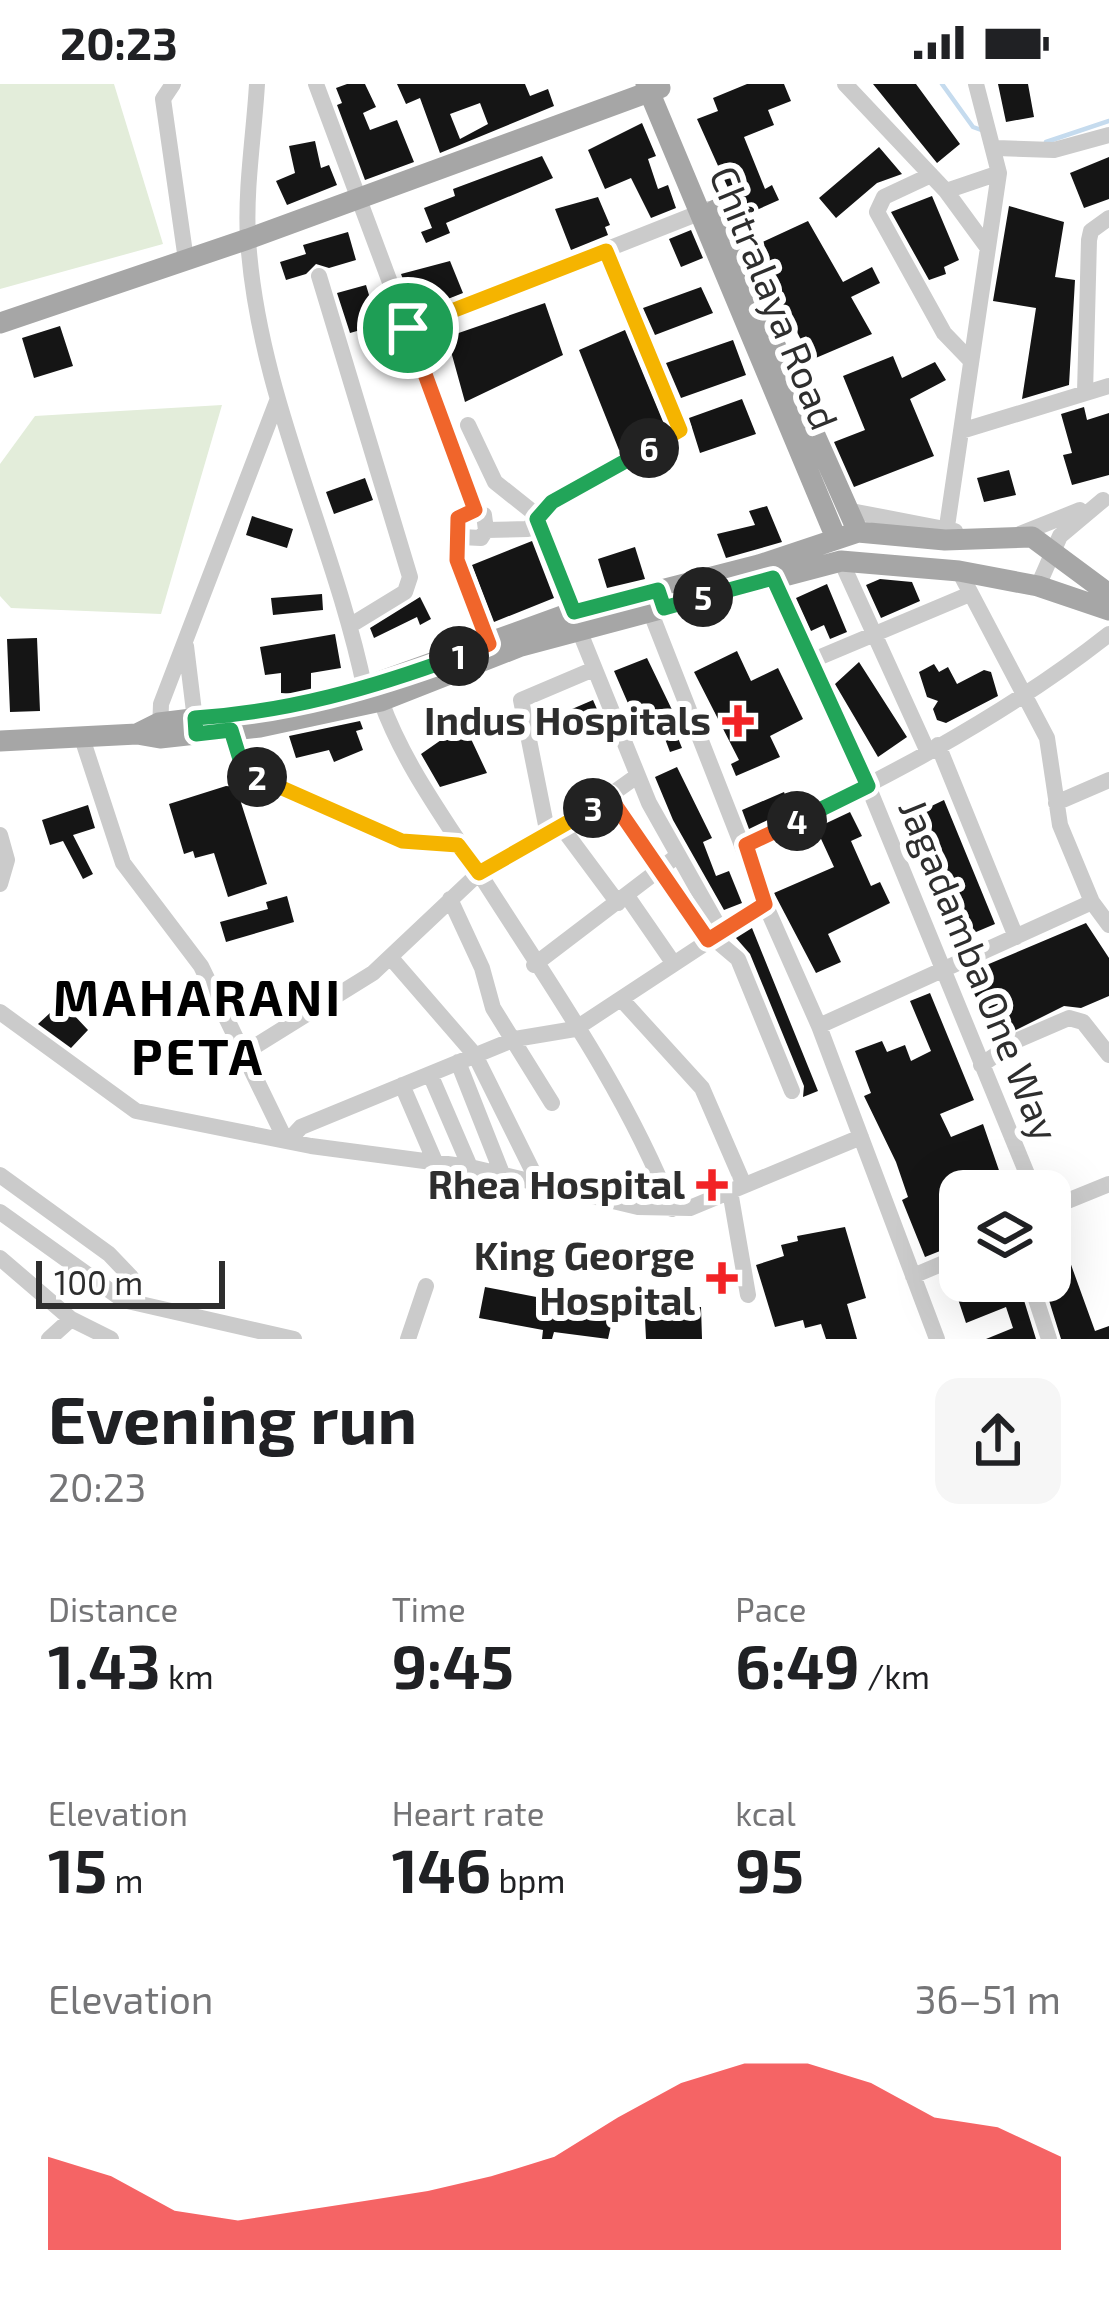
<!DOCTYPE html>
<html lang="en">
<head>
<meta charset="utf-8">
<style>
	:root { --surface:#fff; --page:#f6f6f6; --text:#202124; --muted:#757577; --accent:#f22325 }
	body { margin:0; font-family:"Exo 2",sans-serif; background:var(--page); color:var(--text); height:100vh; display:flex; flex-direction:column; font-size:45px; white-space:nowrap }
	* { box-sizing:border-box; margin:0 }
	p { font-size:39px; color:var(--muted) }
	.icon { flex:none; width:66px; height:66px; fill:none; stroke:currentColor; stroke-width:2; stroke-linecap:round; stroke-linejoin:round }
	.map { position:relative; height:1255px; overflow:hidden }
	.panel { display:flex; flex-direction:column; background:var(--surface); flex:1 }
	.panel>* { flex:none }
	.buttons { position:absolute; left:939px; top:1086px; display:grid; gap:24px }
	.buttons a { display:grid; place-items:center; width:132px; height:132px; border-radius:24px; background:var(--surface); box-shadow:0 12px 48px #0002; font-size:60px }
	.scale { position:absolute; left:36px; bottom:30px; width:189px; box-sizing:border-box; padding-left:12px; border:6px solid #2e2e2e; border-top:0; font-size:33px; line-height:42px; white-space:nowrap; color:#2e2e2e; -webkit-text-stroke:9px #fff; paint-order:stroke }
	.pin { position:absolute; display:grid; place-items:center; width:102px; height:102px; color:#fff; margin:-51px; border:6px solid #fff; border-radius:50%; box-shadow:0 3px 12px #0007 }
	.km { position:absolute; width:60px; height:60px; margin:-30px; border-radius:50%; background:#222; color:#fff; font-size:33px; line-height:60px; text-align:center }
	.round { display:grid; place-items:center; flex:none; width:126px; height:126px; border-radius:24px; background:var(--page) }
	.head { display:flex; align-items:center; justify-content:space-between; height:204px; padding:0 48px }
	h1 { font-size:66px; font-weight:700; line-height:90px }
	.figures { display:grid; grid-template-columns:repeat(3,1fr); gap:18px; height:204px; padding:12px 48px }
	.figures div { display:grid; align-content:center }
	.figures b { font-size:60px; font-weight:700 }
	.figures small { font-size:33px; font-weight:400 }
	.figures p { font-size:33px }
	.chart { height:336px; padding:24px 48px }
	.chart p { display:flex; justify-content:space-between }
	.chart svg { width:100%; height:216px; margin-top:12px; fill:var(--accent); opacity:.7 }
	.status { display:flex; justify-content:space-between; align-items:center; height:84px; padding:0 60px; background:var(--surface); direction:ltr }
	.status svg { height:33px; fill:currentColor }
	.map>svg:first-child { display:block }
	.green { fill:#e3edda }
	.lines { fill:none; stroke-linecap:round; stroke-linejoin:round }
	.stream { stroke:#c5dbee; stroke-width:4.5 }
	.building { fill:#151515; fill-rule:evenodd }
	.minor { stroke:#cbcbcb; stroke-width:16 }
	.major { stroke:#a6a6a6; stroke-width:21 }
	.split-1-casing { stroke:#fff; stroke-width:24 }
	.split-2-casing { stroke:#fff; stroke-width:24 }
	.split-3-casing { stroke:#fff; stroke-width:24 }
	.split-4-casing { stroke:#fff; stroke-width:24 }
	.split-5-casing { stroke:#fff; stroke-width:24 }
	.split-6-casing { stroke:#fff; stroke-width:24 }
	.split-7-casing { stroke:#fff; stroke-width:24 }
	.split-1 { stroke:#f0652b; stroke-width:15 }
	.split-2 { stroke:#22a559; stroke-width:15 }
	.split-3 { stroke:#f5b400; stroke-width:15 }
	.split-4 { stroke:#f0652b; stroke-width:15 }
	.split-5 { stroke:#22a559; stroke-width:15 }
	.split-6 { stroke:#22a559; stroke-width:15 }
	.split-7 { stroke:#f5b400; stroke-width:15 }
	.poi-dot { fill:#f22325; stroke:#fff; stroke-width:4.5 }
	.labels { text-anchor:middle; stroke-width:12; stroke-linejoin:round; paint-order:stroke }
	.street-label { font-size:39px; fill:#2e2e2e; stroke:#fff }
	.poi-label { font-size:39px; font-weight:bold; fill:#2e2e2e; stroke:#fff; text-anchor:end }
	.district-label { font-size:51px; font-weight:bold; letter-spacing:3px; fill:#000; stroke:#fff }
</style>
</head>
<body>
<div class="status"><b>20:23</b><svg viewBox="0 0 49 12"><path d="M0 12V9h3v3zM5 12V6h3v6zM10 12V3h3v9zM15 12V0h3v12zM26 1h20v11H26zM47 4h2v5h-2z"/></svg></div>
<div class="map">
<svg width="1109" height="1255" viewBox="0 0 1109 1255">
	<rect width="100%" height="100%" fill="#fff"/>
	<!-- green -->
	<path class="green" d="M0,0H114L163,160L0,205Z
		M222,321L161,530L11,524L0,512V380L35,332Z"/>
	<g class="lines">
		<!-- stream -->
		<path class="stream" d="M942,0L973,43L984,47
			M1046,58L1109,37"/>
	</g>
	<!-- building -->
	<path class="building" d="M347,0H365L376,23L363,29L370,46L397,36L414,78L365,96L337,21L342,19L336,4Z
		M397,0H525L530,12L548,5L554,22L440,69L420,14L406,20ZM480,19L488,40L460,55L450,30Z
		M747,0H784L791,17L768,26L774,41L744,53L765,105L772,101L779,116L741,133L697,35L718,27L713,14Z
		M873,0H916L960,60L937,79Z
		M998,0H1028L1034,33L1006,38Z
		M642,39L656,72L648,75L658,105L668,101L676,124L651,134L631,94L605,105L588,66Z
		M315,57L321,84L329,81L337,101L287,121L276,97L295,89L289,62Z
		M879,63L902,90L877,99L836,134L819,114Z
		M542,72L553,94L446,139L450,149L426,159L421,148L432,144L424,124L455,112L453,105Z
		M1109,73V115L1084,124L1070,89Z
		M932,112L959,176L944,183L946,190L929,196L891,128Z
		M598,113L610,141L605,143L608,151L571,166L555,125Z
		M1009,122L1064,138L1055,193L1075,196L1069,301L1022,315L1036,224L993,217Z
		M808,137L843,198L872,183L880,199L851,213L872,250L811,276L754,162Z
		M691,146L703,174L681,183L669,155Z
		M348,148L356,176L329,184L316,180L306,190L286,196L280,178L306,170L303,161Z
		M450,177L463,209L415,228L401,190Z
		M366,201L378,241L350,249L337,209Z
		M701,203L713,229L655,251L643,224Z
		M545,219L563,271L465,318L447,253Z
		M60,242L73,282L34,294L22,254Z
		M625,246L664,340L619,366L579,266Z
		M733,256L746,291L681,314L666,279Z
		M893,272L902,294L935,278L946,296L910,315L934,372L854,403L834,358L865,346L843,292Z
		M742,315L756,350L700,369L689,334Z
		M1084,323L1087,336L1109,329V391L1072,401L1063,371L1072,369L1061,330Z
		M1009,386L1016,411L984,418L977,394Z
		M365,394L373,416L334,430L326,408Z
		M767,422L782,458L726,474L717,450L755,441L749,427Z
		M252,432L293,445L287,464L246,451Z
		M532,457L554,514L494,538L472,481Z
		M635,463L645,495L607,504L598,475Z
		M880,495L912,498L920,517L881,534L866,501Z
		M827,500L847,548L830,555L824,541L811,547L796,514Z
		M322,510L323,526L273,531L271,514Z
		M420,513L431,535L420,541L417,533L374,554L370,544Z
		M335,550L341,584L311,589V611L281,609V589L265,591L260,563Z
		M37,554L40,627L10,628L7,555Z
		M737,567L751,597L778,584L803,635L770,652L780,673L736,692L731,680L739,676L694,588Z
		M647,574L675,632L670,634L682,664L670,668L659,639L640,647L614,587Z
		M859,578L907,653L878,673L835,600Z
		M934,580L939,588L948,583L957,600L984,586L991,588L998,612L946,639L937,636L933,625L938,617L927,613L919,588Z
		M593,616L603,639L576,651L565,628Z
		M360,637L363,645L356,647L363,666L334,678L329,666L296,674L289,652Z
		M464,640L487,689L440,703L421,670Z
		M677,683L712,754L703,758L716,792L729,787L742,819L724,826L673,736L655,693Z
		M226,702L236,703L267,800L228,813L214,769L195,774L193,767L184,770L169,720Z
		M784,708L791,725L749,745L742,726Z
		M944,716L995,840L950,859L900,737Z
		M88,721L95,744L73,751L93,790L83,795L63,757L50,761L42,736Z
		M850,728L862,752L851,757L871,802L880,798L890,819L828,850L841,878L816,889L774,809L834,783L816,744Z
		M287,812L294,838L226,858L220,838L268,825L266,818Z
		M1086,839L1109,874V912L1081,924L1064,922L996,956L965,890Z
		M752,844L818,1007L803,1013L804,1002L750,870L736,854Z
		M86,896L98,909L73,930L88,946L71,964L38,940Z
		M930,909L974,1016L940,1030L951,1053L983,1040L1002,1095L976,1107H960V1159L925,1173L902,1116L908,1113L896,1078L864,1012L871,1009L855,967L882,957L887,968L905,961L911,977L931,967L910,917Z
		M845,1143L866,1214L847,1220L857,1255H826L821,1240L805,1244L803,1236L775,1243L756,1181L784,1172L781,1161L798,1157L797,1152Z
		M1061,1153L1095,1247L1109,1242V1255H1061L1043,1197H1050V1156Z
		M952,1197H1018L1036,1255H986L1013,1244L1006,1223L966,1239Z
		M485,1203L614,1228L608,1255L554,1248L552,1255H542L543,1246L479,1234Z
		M701,1223L702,1255H646L645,1234H655L654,1224Z"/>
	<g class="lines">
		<!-- minor -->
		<path class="minor" d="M173,0L163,15L186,176
			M257,0C254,51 245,105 248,155C258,312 334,455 365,606
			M316,0L475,426
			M845,0L946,107L987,163
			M996,64L1054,66L1109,51
			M931,91L884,113L877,128L944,249L971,277
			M946,107L999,89
			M319,192L410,493L405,508L351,541
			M408,244L709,125
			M1085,309L1089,156L1091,147L1109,134
			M468,341L495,398L534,429L574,528
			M961,347L1109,302
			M846,426L955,447
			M486,446L528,445L552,418L680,346L606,167
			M1020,450L1080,426
			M461,453L481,454L486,446L484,431L470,426L458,434L457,476L489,560
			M945,456L999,89L976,0
			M841,477L927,666
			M959,487L1047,654L1060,741L1092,818L1109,841
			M773,494L868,702L1034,1107
			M1038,502L1060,452L1103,416
			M647,519L765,820L819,942L937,1255
			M579,546L649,719L721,847
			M186,562L196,644
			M813,576L970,510
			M381,617C404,681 445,735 481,792C549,899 626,1007 672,1125
			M231,646L248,690L402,757L458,761
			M160,647L161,620L277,317
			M82,654L123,779L201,882L284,1053
			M938,661L1016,853
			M609,712L708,856
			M1056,719L1109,696
			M560,741L618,819
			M547,746L521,616L594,585
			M0,751L7,776L0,800
			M746,761C872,701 999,637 1109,550
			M627,812L674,880
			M450,815L482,884L493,924L552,1019
			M712,853L738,875L792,1007
			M391,874L475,971L540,1102
			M534,881L677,772
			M622,916L702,1004L744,1101
			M0,928L136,1027L311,1062L470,1083L638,1123L690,1124L861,1053
			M819,942L1092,818
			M244,969L373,889L479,789L588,727L637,692
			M458,978L503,1092
			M981,981L1018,956L1069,934L1083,938L1109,971
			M430,990L470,1083
			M402,1001L436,1080
			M290,1055L301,1043L515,955L575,945L765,820
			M0,1091L109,1170L131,1193L123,1216
			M730,1107L748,1211
			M1050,1124L1109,1100
			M0,1128L123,1216L294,1255
			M0,1174L71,1235
			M913,1192L960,1172
			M1030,1197L1049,1255
			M49,1255L71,1235L111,1255
			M408,1255L426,1202"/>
		<!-- major -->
		<path class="major" d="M646,0L836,454
			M715,126L858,448
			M0,239L248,155L660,4
			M343,611L568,530L759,481L858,448L945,456L1032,453L1109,510
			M137,650L159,639L289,623
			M0,657L137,650L160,654L260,643L381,617L521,562L841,477L959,487L1038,502L1109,526"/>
	</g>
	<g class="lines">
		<defs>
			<path id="split-1" d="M408,244L475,426L458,434L457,476L489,560L459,572"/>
			<path id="split-2" d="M257,693L243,685L231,646L196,650L195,634C288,628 372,604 459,572"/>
			<path id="split-3" d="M257,693L402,757L458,761L479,789L593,724"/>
			<path id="split-4" d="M593,724L609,712L708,856L765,820L746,761L797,737"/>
			<path id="split-5" d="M703,513L773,494L868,702L797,737"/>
			<path id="split-6" d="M649,364L552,418L537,435L574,528L658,506L664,524L703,513"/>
			<path id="split-7" d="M408,244L606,167L680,346L649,364"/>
		</defs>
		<!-- split-1 casing -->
		<use href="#split-1" class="split-1-casing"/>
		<!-- split-2 casing -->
		<use href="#split-2" class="split-2-casing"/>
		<!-- split-3 casing -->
		<use href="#split-3" class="split-3-casing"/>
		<!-- split-4 casing -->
		<use href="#split-4" class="split-4-casing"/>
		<!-- split-5 casing -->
		<use href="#split-5" class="split-5-casing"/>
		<!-- split-6 casing -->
		<use href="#split-6" class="split-6-casing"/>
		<!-- split-7 casing -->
		<use href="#split-7" class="split-7-casing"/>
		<!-- split-1 -->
		<use href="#split-1" class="split-1"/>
		<!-- split-2 -->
		<use href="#split-2" class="split-2"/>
		<!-- split-3 -->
		<use href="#split-3" class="split-3"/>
		<!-- split-4 -->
		<use href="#split-4" class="split-4"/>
		<!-- split-5 -->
		<use href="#split-5" class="split-5"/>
		<!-- split-6 -->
		<use href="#split-6" class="split-6"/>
		<!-- split-7 -->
		<use href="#split-7" class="split-7"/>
	</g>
	<!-- markers -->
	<g class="poi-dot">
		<path d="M732 619h12v12h12v12h-12v12h-12v-12h-12v-12h12z"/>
		<path d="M706 1083h12v12h12v12h-12v12h-12v-12h-12v-12h12z"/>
		<path d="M716 1176h12v12h12v12h-12v12h-12v-12h-12v-12h12z"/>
	</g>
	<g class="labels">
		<!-- street labels -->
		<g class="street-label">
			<text transform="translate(774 214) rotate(68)" y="14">Chitralaya Road</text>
			<text transform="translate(979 886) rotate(68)" y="14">Jagadamba One Way</text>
		</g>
		<!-- poi labels -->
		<g class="poi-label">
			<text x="711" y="651">Indus Hospitals</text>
			<text x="685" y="1115">Rhea Hospital</text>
			<text x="695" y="1186">King George<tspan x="695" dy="45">Hospital</tspan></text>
		</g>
		<!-- district labels -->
		<g class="district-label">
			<text x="198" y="932">MAHARANI<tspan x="198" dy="59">PETA</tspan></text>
		</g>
	</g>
</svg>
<div class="buttons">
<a><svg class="icon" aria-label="layers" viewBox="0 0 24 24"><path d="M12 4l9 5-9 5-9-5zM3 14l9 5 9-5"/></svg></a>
</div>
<div class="scale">100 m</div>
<div class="pin" style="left:408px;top:244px;background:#1e9e55"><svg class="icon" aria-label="arrive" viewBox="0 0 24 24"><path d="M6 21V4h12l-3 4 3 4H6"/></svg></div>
<b class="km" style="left:459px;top:572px">1</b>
<b class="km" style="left:257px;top:693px">2</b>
<b class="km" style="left:593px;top:724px">3</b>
<b class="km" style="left:797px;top:737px">4</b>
<b class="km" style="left:703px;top:513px">5</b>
<b class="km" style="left:649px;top:364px">6</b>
</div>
<section class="panel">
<div class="head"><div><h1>Evening run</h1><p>20:23</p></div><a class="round"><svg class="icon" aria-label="share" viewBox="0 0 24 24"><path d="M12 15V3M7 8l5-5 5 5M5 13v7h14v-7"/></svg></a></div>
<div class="figures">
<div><p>Distance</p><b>1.43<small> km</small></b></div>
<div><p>Time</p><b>9:45</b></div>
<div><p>Pace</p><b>6:49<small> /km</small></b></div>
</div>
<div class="figures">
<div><p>Elevation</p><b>15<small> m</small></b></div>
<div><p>Heart rate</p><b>146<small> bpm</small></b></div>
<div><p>kcal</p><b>95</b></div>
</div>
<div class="chart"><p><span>Elevation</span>36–51 m</p>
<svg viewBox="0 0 160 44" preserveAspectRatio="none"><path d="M0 44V25L10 29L20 36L30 38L40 36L50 34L60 32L70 29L80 25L90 17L100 10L110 6L120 6L130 10L140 17L150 19L160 25V44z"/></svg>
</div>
</section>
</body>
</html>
